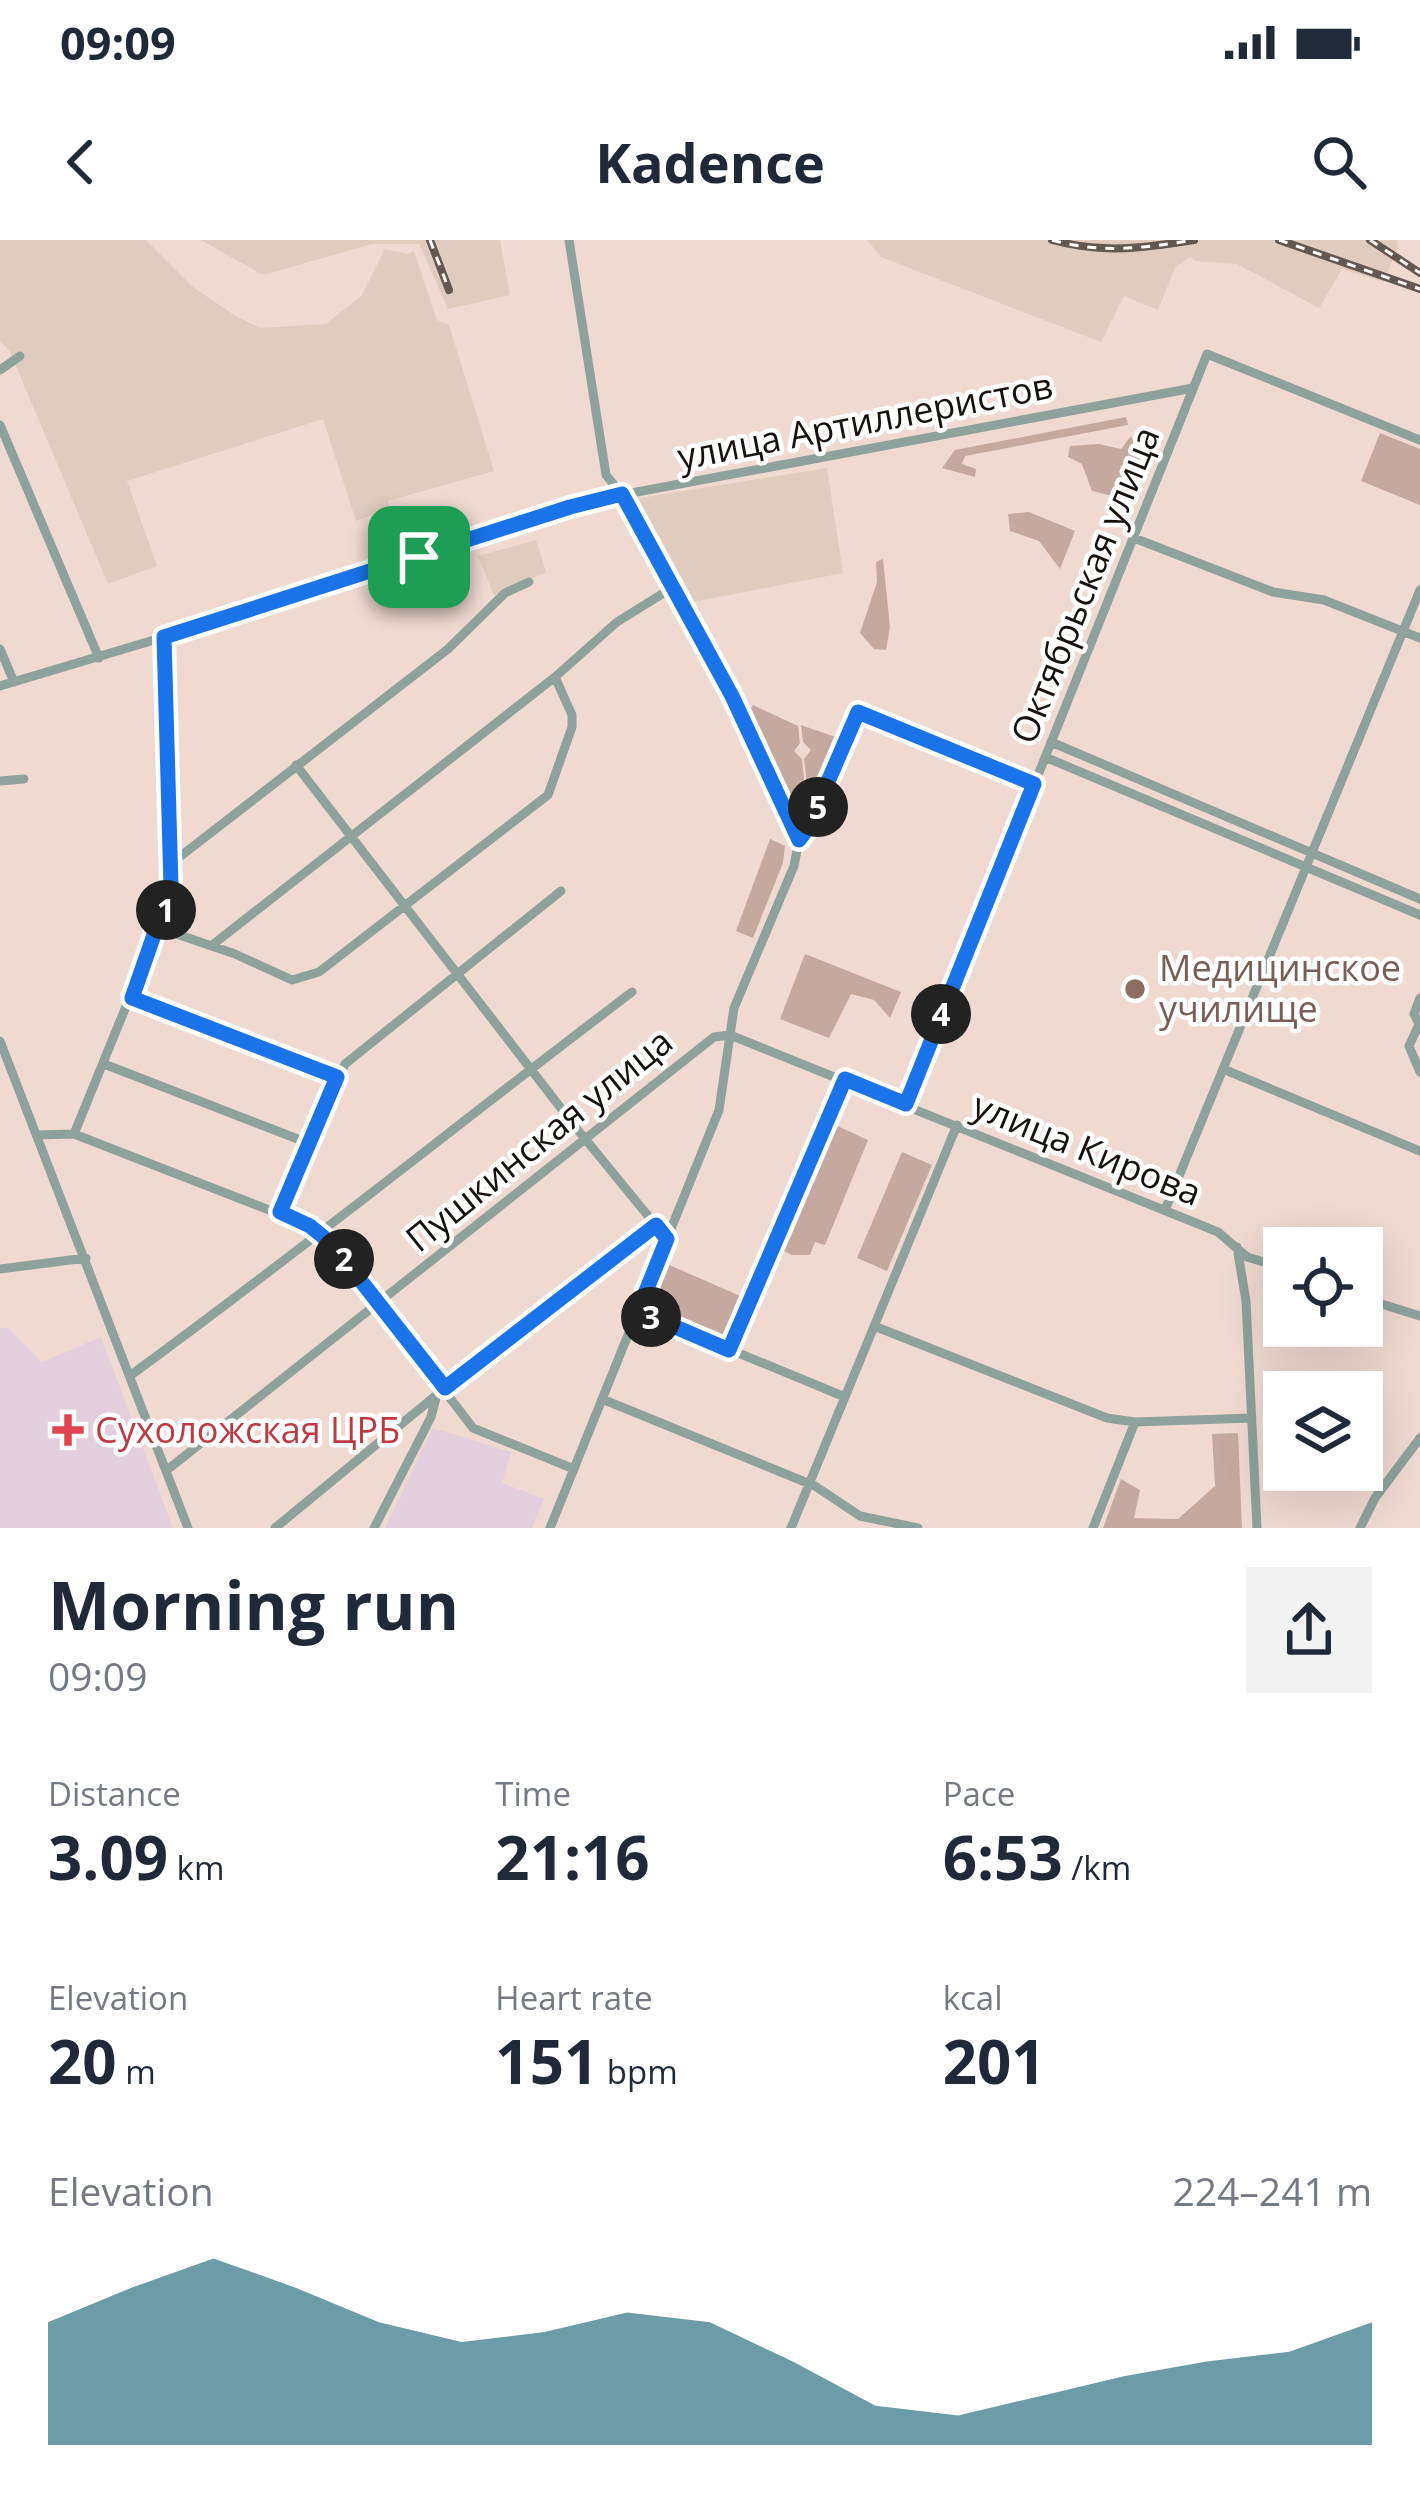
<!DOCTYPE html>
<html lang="en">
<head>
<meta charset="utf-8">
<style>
	:root { --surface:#fff; --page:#f2f2f3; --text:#1f2937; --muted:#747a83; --accent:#2f7383 }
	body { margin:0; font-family:"Open Sans",sans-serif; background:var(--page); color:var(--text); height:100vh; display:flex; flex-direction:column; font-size:45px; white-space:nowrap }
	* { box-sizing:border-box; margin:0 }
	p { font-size:39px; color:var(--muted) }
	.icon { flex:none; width:66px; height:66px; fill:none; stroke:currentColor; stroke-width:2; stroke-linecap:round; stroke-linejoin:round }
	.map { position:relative; height:1288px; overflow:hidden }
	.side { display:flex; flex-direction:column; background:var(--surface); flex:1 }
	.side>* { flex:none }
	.controls { position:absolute; left:1263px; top:987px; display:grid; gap:24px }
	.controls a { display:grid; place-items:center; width:120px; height:120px; border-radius:0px; background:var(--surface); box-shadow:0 12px 48px #0002; font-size:60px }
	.pin { position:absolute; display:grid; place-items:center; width:102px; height:102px; color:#fff; margin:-51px; border-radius:24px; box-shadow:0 6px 18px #0006 }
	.km { position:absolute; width:60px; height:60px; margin:-30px; border-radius:50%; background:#222; color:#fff; font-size:33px; line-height:60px; text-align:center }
	.round { display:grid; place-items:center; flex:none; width:126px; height:126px; border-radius:0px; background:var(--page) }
	.summary { display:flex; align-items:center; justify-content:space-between; height:204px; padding:0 48px }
	h1 { font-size:66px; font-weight:700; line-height:90px }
	.figures { display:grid; grid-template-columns:repeat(3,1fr); gap:18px; height:204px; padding:12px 48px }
	.figures div { display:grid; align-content:center }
	.figures b { font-size:60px; font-weight:700 }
	.figures small { font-size:33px; font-weight:400 }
	.figures p { font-size:33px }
	.chart { height:336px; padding:24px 48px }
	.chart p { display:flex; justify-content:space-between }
	.chart svg { width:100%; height:216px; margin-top:12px; fill:var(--accent); opacity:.7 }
	.status { display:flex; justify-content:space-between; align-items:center; height:84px; padding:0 60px; background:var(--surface); direction:ltr }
	.status svg { height:33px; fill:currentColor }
	header { display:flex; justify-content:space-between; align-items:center; height:156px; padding:0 48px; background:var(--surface); font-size:54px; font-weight:700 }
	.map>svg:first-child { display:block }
	.industrial { fill:#e0ccbe }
	.medical { fill:#e2cedc }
	.green { fill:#c6a99e }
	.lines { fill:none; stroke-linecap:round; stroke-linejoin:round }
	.minor { stroke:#8ea19c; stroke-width:9 }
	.rail-casing { stroke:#635752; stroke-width:8 }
	.rail { stroke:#fff; stroke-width:3; stroke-dasharray:9; stroke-linecap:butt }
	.route-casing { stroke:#fff; stroke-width:24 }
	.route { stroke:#1a73e8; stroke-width:15 }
	.education-dot { fill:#8d6e63; stroke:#fff; stroke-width:4.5 }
	.health-dot { fill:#e0444e; stroke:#fff; stroke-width:4.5 }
	.labels { text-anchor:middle; stroke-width:9; stroke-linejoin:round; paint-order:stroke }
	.street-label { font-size:36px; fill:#17100d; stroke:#fff }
	.education-label { font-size:36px; fill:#785e54; stroke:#fff; text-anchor:start }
	.health-label { font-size:36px; fill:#be3a42; stroke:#fff; text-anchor:start }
</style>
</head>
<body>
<div class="status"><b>09:09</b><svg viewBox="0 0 49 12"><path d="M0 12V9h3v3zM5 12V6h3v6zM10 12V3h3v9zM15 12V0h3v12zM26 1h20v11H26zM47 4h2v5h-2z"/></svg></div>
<header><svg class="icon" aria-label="back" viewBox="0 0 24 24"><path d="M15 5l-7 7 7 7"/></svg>Kadence<svg class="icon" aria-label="search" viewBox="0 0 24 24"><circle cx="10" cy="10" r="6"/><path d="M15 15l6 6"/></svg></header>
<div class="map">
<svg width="1420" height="1288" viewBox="0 0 1420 1288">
	<rect width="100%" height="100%" fill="#efd9d1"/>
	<!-- industrial -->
	<path class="industrial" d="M0,0H146L193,47L237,77L261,88L326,84L362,55L385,9L407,14L414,11L437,80L449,85L494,231L388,261L389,268L356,281L323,179L127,241L157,326L108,344L10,112L0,100Z
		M201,0H500L510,55L448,69L419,4H372L263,35Z
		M867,0H1397L1398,7L1384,42L1342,29L1319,68L1237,24L1195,21L1190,16L1175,28L1158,70L1124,56L1101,102L881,17Z
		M827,228L843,333L688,363L634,259Z
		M536,300L546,332L494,355L478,316Z"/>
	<!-- medical -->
	<path class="medical" d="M0,1088H8L42,1122L101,1097L173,1288H0Z
		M433,1188L511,1212L502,1243L544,1259L532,1288H385Z"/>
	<!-- green -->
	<path class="green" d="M1126,177L1128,185L965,216L962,224L976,229L975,237L942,228L955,210Z
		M1380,193L1420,209V265L1361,241Z
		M1131,196L1140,219L1125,259L1092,251L1082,224L1068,217L1070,206L1099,204L1121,209Z
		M1029,272L1075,291L1060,329L1039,301L1010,291L1008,274Z
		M883,319L890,387L886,410L874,409L860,393L877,342L876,322Z
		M753,465L798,486L800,503L794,511L802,519L808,581L799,580L749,472Z
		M801,485L844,500L811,577L804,519L811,510L803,502Z
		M770,599L785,606L783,623L753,698L736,691Z
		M805,714L901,752L890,778L874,760L851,754L829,798L780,779Z
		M833,884L868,900L825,1005L815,1002L810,1015H792L775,1007L782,990L788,991Z
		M902,912L932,925L887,1031L857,1018Z
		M667,1024L745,1058L723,1103L647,1073Z
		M1238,1193L1242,1288H1103L1121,1239L1140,1250L1134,1278L1178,1279L1215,1246L1212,1194Z"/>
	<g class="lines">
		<!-- minor -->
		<path class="minor" d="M0,130L20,116
			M0,185L99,418
			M1134,298L1273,352L1324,360L1420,398
			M0,409L14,442
			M0,446L295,358L594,260L1193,148
			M1051,502L1420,659
			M1045,517L1420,675
			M296,525L577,889L667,999
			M0,541L24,539
			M799,600L808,588L858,472L1034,544
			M173,622L448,409L505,353L529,342
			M159,688L235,714L292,740L319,732L548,555L572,487V475L555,437
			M211,706L555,437L617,382L675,346
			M132,758L337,837
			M1420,758L1414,774L1419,784L1409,806L1420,832
			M0,801L188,1288
			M104,824L308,903
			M1223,829L1420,911
			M906,864L1207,114L1420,200
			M74,894L169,661L173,622L164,397
			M36,895L74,894L310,986L332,1004L473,1188L574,1229
			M1165,970L1420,350
			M280,972L345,824L561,651
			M1237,1007L1246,1061L1257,1288
			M0,1029L86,1018
			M1362,1058L1420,1076
			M637,1071L845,1157
			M874,1086L1107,1178L1135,1182L1252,1178
			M729,1110L845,839
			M131,1135C301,1011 464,879 632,752
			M602,1159L815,1246L860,1276L918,1288
			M167,1230L714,797L730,795L1218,992L1247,1017L1284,1028
			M275,1288L445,1148L656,985
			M374,1288L431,1177L437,1154
			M550,1288L719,870L734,768L794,626L799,600L785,563L681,358L631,266L606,235L569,0
			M791,1288L957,885
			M1093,1288L1135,1182
			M1360,1288L1375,1258L1420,1198"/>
		<defs>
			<path id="rail" d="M430,0L449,50
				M1052,0C1102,14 1144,8 1194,0
				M1279,0L1420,49
				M1370,0L1420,33"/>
		</defs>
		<!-- rail casing -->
		<use href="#rail" class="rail-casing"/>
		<!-- rail -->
		<use href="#rail" class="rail"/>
	</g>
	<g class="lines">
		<defs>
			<path id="route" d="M622,254L732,456L799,600L808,588L858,472L1034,544L906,864L845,839L729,1110L638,1071L667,999L656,985L445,1148L332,1004L310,986L280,972L337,837L132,758L171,646L164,397L570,267Z"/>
		</defs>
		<!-- route casing -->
		<use href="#route" class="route-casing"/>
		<!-- route -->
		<use href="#route" class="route"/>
	</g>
	<!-- markers -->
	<circle class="education-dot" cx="1135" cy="749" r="12"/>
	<path class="health-dot" d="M62 1172h12v12h12v12h-12v12h-12v-12h-12v-12h12z"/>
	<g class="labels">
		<!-- street labels -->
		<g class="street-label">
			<text transform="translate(865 181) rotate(-11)" y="13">улица Артиллеристов</text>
			<text transform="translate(1085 345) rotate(-68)" y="13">Октябрьская улица</text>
			<text transform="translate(539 900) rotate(-39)" y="13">Пушкинская улица</text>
			<text transform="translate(1087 909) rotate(22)" y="13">улица Кирова</text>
		</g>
		<!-- education labels -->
		<g class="education-label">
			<text x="1159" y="741">Медицинское<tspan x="1159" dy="41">училище</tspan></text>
		</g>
		<!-- health labels -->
		<g class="health-label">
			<text x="95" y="1203">Сухоложская ЦРБ</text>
		</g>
	</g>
</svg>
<div class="controls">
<a><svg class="icon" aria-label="locate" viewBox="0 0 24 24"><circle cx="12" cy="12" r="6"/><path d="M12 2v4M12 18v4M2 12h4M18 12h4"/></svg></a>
<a><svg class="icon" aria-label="layers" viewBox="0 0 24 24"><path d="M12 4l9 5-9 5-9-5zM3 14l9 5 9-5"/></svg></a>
</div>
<div class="pin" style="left:419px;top:317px;background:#1e9e55"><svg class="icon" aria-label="arrive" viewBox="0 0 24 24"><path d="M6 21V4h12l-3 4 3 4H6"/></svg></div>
<b class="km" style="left:166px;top:670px">1</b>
<b class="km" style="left:344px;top:1019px">2</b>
<b class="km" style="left:651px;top:1077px">3</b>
<b class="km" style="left:941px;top:774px">4</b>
<b class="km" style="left:818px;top:567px">5</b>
</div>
<section class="side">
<div class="summary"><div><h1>Morning run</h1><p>09:09</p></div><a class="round"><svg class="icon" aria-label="share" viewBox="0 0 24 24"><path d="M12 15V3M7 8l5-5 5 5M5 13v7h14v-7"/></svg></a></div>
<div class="figures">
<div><p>Distance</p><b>3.09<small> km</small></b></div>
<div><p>Time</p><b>21:16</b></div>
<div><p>Pace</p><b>6:53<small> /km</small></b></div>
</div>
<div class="figures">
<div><p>Elevation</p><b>20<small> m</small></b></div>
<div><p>Heart rate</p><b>151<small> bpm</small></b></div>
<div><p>kcal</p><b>201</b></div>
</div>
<div class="chart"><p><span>Elevation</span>224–241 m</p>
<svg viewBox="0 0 160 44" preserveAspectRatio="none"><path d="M0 44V19L10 12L20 6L30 12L40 19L50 23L60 21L70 17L80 19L90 27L100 36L110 38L120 34L130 30L140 27L150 25L160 19V44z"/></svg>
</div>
</section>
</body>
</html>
